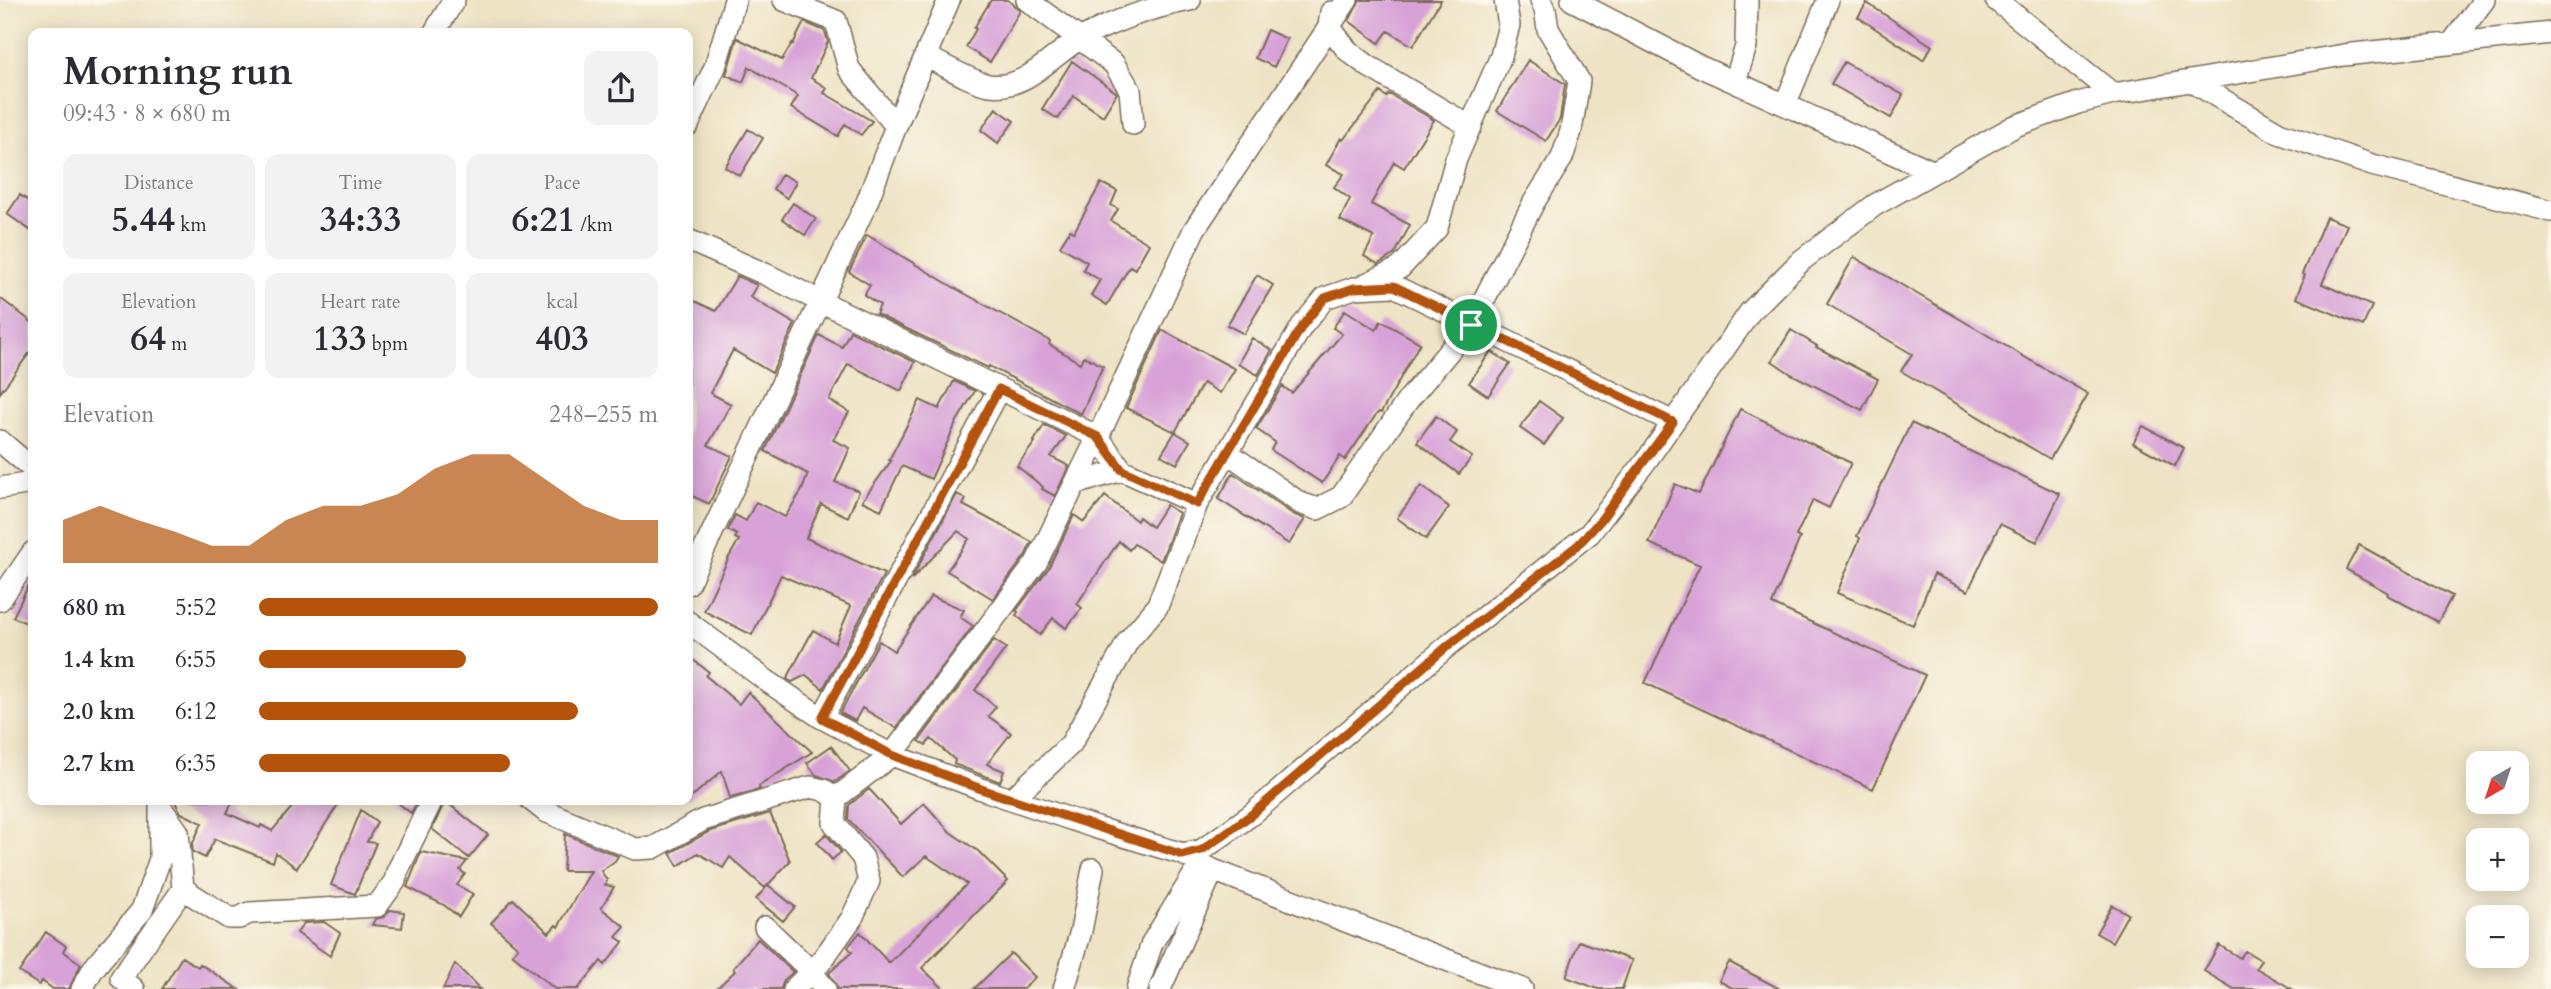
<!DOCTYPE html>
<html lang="en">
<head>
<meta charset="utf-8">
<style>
	:root { --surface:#fff; --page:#f2f2f3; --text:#2b2b33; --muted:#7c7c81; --accent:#b45309 }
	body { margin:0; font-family:Cardo,serif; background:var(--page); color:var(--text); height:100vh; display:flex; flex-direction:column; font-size:26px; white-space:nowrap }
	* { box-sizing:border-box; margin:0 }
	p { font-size:23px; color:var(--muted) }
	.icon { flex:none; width:38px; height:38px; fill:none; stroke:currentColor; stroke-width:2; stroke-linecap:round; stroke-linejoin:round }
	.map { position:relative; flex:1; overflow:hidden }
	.panel { position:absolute; left:28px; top:28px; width:665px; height:777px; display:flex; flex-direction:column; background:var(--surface); border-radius:14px; box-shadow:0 4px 18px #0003 }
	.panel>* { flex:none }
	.needle { width:46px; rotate:219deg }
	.fabs { position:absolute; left:2466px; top:751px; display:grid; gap:14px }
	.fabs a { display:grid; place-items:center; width:63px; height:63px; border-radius:14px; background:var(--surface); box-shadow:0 4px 18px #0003; font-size:35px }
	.pin { position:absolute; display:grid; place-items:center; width:60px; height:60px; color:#fff; margin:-30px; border:4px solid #fff; border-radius:50%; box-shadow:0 2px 7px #0007 }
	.round { display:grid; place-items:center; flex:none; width:74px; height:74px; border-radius:14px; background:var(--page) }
	.summary { display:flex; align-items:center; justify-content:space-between; height:119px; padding:0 35px }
	h1 { font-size:38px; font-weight:800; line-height:52px }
	.figures { display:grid; grid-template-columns:repeat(3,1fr); gap:10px; height:119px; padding:7px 35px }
	.figures div { display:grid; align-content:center; border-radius:14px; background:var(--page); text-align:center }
	.figures b { font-size:35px; font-weight:800 }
	.figures small { font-size:19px; font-weight:400 }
	.figures p { font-size:19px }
	.chart { height:196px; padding:14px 35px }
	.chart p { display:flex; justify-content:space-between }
	.chart svg { width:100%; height:126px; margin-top:7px; fill:var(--accent); opacity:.7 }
	ul { padding:0 35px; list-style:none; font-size:23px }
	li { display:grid; grid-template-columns:112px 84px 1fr; align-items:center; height:52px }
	li i { height:18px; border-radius:9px; background:var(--accent) }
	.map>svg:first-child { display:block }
	.building { fill:#d8a2d8 }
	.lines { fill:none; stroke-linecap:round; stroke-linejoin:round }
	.street-casing { stroke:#7a6b58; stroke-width:24 }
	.street { stroke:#fff; stroke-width:21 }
	.route-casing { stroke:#fff; stroke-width:14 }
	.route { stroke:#b45309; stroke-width:9 }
</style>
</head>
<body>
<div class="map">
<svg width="2551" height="989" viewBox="0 0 2551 989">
	<rect width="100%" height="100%" fill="#fbf7ec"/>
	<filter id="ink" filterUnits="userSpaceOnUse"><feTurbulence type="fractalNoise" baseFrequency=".0143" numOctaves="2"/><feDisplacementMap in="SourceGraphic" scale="14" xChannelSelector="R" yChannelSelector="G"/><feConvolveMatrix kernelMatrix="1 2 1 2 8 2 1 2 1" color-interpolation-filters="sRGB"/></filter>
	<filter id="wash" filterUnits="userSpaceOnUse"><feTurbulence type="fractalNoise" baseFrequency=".00686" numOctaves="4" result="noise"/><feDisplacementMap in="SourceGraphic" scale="28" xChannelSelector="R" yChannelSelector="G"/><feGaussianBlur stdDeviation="1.57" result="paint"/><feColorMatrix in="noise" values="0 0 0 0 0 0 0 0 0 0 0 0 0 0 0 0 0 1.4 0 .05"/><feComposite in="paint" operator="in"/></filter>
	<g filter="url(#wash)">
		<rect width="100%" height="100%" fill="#eee3c4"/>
		<g id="blocks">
			<!-- building -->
			<path class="building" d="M991,0H1008L1020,11L990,62L966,47L976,29L974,28Z
				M1360,0H1441L1413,46L1388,31L1379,43L1349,21Z
				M1867,3L1932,46L1923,60L1858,17Z
				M804,22L825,31L828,42L811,78L827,88L824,93L872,121L861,135L845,124L838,136L791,108L798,96L749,67L743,82L726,75L737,38L782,60L792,43L793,44Z
				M1267,30L1287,39L1274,67L1255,58Z
				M1528,60L1565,84L1560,119L1546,141L1497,111Z
				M1072,61L1117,93L1103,116L1074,96L1058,119L1042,109Z
				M1844,62L1903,95L1891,118L1831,84Z
				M1380,92L1387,97L1389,94L1434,120L1404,168L1394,162L1371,204L1410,225L1395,254L1378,264L1364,256L1374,237L1340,220L1350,199L1334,187L1344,174L1326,165L1341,138L1343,140Z
				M996,108L1014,121L998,143L981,130Z
				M748,129L763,138L740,176L725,167Z
				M782,174L796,182L787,198L773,189Z
				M1101,183L1117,191L1111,205L1118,209L1111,221L1149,244L1135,269L1130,266L1107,305L1091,295L1100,280L1083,270L1087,262L1060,246L1070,230L1074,232Z
				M20,195L33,204V232L7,214Z
				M793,203L816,219L805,235L782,219Z
				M2326,217L2347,225L2322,284L2372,306L2363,326L2296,298L2305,275L2302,274Z
				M867,235L953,287L1050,341L1049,344L1080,363L1084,356L1103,366L1081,414L989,366L988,368L876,314L880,305L864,295L870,285L849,272Z
				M1854,257L2088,394L2050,459L1901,371L1912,354L1827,304Z
				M1257,275L1273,285L1244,334L1227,325Z
				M737,276L757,285L750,297L795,324L772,373L733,350L710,393L731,404L708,445L732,456L709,504L688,494V298L716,311Z
				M0,298L33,323V348L0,393Z
				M1345,310L1376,330L1381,321L1420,343L1381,413L1379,412L1376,415L1345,460L1340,456L1322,483L1271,450L1275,442L1256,429L1282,386L1292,393L1342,334L1333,328Z
				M1162,330L1235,369L1220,393L1203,383L1175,432L1126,408Z
				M1791,330L1817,346L1816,347L1878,379L1862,410L1791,374L1772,361Z
				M850,331L915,362L901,391L848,364L829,400L849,412L833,440L850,448L835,482L859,491L848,517L821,504L806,538L884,574L823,689L806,675L792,682L787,679L813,630L835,643L851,606L781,575L752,635L704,611L729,557L739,540L735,538L737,535L728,530L735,515L746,521L756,502L785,517L802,490L808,474L765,451L819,335L842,347Z
				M1252,338L1272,350L1258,375L1238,364Z
				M1491,351L1510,364L1488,396L1469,383Z
				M954,381L975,391L956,423L931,479L902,466L881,510L862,501L891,461L889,460L920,400L939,409Z
				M1539,401L1563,418L1544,445L1520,428Z
				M1740,409L1851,463L1829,508L1813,500L1796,536L1800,538L1772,604L1925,675L1873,789L1645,683L1700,565L1649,543L1675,484L1699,494Z
				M1436,416L1457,432L1450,442L1472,457L1459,474L1417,442Z
				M1911,423L2060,494L2037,542L2000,524L1968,591L1934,574L1913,625L1837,593L1860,538L1857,536Z
				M1044,425L1066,436L1051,457L1069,466L1055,496L1042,489L1043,487L1017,466L1035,442L1034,441Z
				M2143,426L2184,448L2175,466L2133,443Z
				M1175,432L1190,441L1177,464L1161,455Z
				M1233,473L1293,514L1305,519L1289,544L1218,499Z
				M1421,486L1449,507L1426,539L1397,518Z
				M957,494L966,499L963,505L1032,542L1025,556L993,599L947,571L969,539L958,531L911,580Z
				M1105,496L1137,521L1139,517L1152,527L1166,505L1179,513L1161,561L1134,544L1129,550L1119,541L1077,604L1082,608L1066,628L1053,618L1040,635L1016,615L1018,612L1016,611L1048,569L1074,515L1084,522Z
				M2359,545L2452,596L2438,622L2387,595L2388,593L2346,569Z
				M33,576V626L13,617Z
				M931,596L964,610L960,617L973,626L896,728L862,708L855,721L840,713L879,641L894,651Z
				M994,640L1006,648L975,690L996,707L988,716L1011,733L987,764L1004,771L1000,782L954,764L955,760L931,739L926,745L919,741Z
				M688,656L709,672L706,676L739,704L748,692L812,752L759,786L760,789L730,798L722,771L688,800Z
				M831,746L850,771L835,782L816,775L807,763Z
				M869,789L901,824L924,803L950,832L978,851L1008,881L922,968L944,989H838L829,973L852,952L848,947L860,932L889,963L967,884L926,856L903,877L848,819L849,805Z
				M174,800H233L227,813L260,828L261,825L272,831L298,800H341L297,868L276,853L273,862L215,839L205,858L193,852L192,845L202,823L181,813Z
				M394,800H418L411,813Z
				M445,801L488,835L469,858L432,829Z
				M361,810L377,822L367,842L376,843L355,894L331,885Z
				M770,813L790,861L765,888L730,857L723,868L698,853L678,866L670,853L708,832Z
				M565,834L618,856L615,861L601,871L607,880L605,885L614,887L601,908L625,927L616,937L623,942L605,965L601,961L578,989H555L512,954L518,947L491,923L513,899L549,933L556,925L558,927L591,871H563Z
				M826,834L841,852L832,860L817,842Z
				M421,852L467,861L460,870L465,874L457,885L473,894L459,917L444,905L407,887Z
				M768,885L795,907L783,921L756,899Z
				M2112,905L2128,914L2112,942L2096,933Z
				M390,910L404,912L402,928L372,925L375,919L384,917Z
				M324,922L340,933L330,956L297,933L304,923Z
				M46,932L66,946L63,951L81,964L69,989H53L42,981L39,985L19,972Z
				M758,939L793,972L784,980L781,989H716L735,971L733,968Z
				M1579,941L1632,960L1622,989H1598L1566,977Z
				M2219,945L2240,958L2245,951L2261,960L2256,968L2292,989H2234L2204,971Z
				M1011,953L1035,977L1024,989H974Z
				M182,957L198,967L200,964L238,989H162Z
				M1729,962L1780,989H1734L1719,981Z
				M455,964L480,989H443Z"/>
		</g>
	</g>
	<g filter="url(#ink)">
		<use href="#blocks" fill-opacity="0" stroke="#7a6b58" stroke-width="2"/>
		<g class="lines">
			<defs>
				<path id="street" d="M784,0L836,21L849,69L896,126
					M1027,0L1114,64L1130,90L1133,124
					M1572,0L1701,67L1932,171
					M1996,0L2113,94
					M1331,12L1329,26L1347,50L1368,66L1471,127
					M434,33L454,0
					M2452,43L2484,0
					M925,56C942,64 972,82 989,85C1027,91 1054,52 1083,37C1116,20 1154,7 1190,0
					M2191,81L2279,133L2372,165L2551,211
					M1735,82L1746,46L1747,0
					M1785,105L1828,0
					M688,125L715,67L735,0
					M688,240L765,274L1098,437L1122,470
					M1366,284L1400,268L1437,228L1456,159L1501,56L1509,25L1505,0
					M0,441L33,469
					M1228,453L1300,503L1317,509L1341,497L1408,400L1471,325L1534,202L1562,158L1571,131L1579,81L1548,29L1545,9L1541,0
					M0,488L33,483
					M1197,504L1302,326L1325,298L1354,288L1394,286L1673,422
					M688,584L867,202L896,126L949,0
					M0,600L33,552
					M688,622L767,681L822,718L892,755L984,790L1097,828L1183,854L1202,850L1251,815L1450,644L1590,533L1646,461L1750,312L1802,260L1875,205L2015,126L2078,103L2113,94L2344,55L2551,33
					M822,718L999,389
					M1012,799L1071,744L1128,641L1157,607L1197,504L1122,470L1075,484
					M531,800L545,811L635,849L653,848L703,820L810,787L824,790L836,798
					M1183,854L1213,870L1522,989
					M183,889L229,918H239L249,913L377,906L395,881L397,872L432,800
					M765,927L811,971L825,989
					M82,989L93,969L142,910L160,859V806
					M134,989L121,978L183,889L178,832L160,806L161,800
					M794,989L820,963L852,918L869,881L863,858L834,823L836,798L892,755L1036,563L1098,437L1194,230L1347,0
					M1064,989L1081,931L1093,869
					M1137,989L1152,943L1201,863
					M1160,989L1213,870"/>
			</defs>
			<!-- street casing -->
			<use href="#street" class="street-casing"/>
			<!-- street -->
			<use href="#street" class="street"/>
		</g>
	</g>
	<g class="lines" filter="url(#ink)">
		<defs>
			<path id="route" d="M1394,286L1673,422L1600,521L1578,545L1450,644L1251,815L1202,850L1183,855L984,790L892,755L822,718L999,389L1098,437L1122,470L1197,504L1302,326L1325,298L1354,288Z"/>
		</defs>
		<!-- route casing -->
		<use href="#route" class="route-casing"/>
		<!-- route -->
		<use href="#route" class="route"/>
	</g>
</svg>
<div class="fabs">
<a><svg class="needle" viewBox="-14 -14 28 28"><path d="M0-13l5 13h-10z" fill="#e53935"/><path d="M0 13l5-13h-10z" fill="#7c7c81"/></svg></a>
<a>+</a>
<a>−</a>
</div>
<div class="pin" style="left:1471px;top:325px;background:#1e9e55"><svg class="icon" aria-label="arrive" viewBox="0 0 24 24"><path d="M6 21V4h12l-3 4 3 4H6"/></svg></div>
<section class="panel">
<div class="summary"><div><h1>Morning run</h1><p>09:43 · 8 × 680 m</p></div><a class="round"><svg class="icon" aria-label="share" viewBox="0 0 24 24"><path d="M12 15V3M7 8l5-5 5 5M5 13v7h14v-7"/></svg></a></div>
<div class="figures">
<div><p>Distance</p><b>5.44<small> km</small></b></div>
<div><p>Time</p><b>34:33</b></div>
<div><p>Pace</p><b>6:21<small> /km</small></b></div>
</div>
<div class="figures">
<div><p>Elevation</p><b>64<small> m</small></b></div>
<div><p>Heart rate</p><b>133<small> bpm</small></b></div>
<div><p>kcal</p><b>403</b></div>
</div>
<div class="chart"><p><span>Elevation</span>248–255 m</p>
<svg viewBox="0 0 160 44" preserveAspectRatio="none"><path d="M0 44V29L10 24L20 29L30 33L40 38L50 38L60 29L70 24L80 24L90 20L100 11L110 6L120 6L130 15L140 24L150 29L160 29V44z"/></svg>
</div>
<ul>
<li><b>680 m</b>5:52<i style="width:100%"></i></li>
<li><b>1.4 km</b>6:55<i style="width:52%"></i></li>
<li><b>2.0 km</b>6:12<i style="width:80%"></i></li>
<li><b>2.7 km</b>6:35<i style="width:63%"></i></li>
</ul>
</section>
</div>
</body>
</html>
